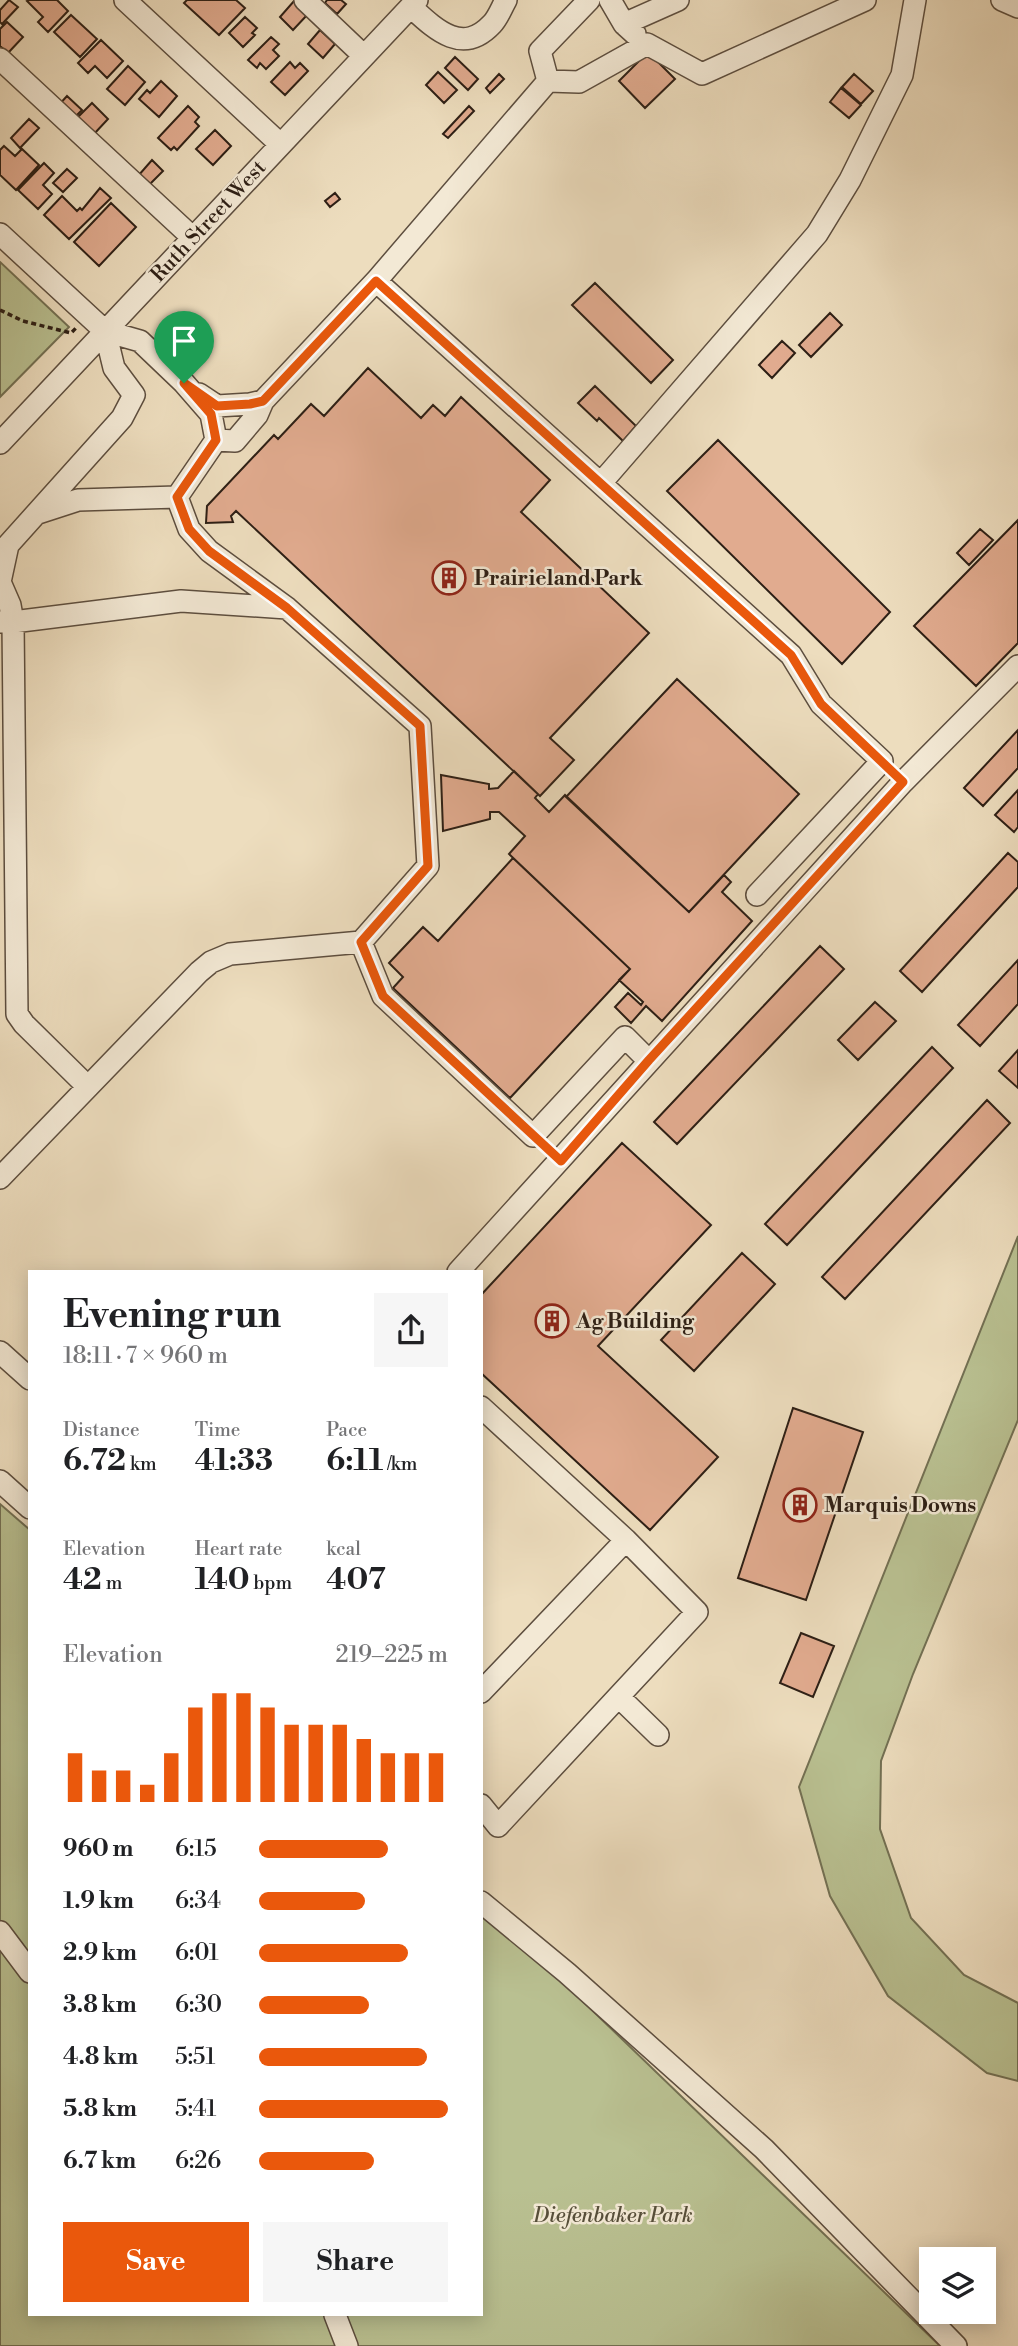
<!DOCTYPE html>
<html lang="en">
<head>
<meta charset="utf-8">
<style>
	:root { --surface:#fff; --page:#f6f6f6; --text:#202124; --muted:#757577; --accent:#ea580c }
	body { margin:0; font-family:"Libre Bodoni",serif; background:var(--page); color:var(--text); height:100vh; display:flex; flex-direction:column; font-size:26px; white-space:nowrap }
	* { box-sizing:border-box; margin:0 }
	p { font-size:23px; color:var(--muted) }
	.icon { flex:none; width:38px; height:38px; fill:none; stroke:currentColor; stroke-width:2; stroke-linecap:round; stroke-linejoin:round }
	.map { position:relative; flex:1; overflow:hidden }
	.sheet { position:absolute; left:28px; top:1270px; width:455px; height:1046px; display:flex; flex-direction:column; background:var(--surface); border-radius:0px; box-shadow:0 4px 18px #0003 }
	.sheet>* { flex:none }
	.controls { position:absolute; left:919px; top:2247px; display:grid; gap:14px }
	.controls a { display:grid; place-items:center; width:77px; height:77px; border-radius:0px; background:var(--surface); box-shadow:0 4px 18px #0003; font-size:35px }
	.pin { position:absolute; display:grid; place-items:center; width:60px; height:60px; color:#fff; margin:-72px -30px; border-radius:50% 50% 50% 0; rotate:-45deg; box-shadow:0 0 7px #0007 }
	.pin .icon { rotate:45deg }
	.round { display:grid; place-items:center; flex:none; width:74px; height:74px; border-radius:0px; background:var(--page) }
	.overview { display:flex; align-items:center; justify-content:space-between; height:119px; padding:0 35px }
	h1 { font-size:38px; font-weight:700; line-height:52px }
	.figures { display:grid; grid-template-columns:repeat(3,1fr); gap:10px; height:119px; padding:7px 35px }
	.figures div { display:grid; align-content:center }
	.figures b { font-size:30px; font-weight:700 }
	.figures small { font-size:19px; font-weight:400 }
	.figures p { font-size:19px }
	.chart { height:196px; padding:14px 35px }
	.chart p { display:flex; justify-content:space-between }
	.chart svg { width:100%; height:126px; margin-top:7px; stroke:var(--accent); stroke-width:6 }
	.primary-button { display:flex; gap:14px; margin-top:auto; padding:14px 35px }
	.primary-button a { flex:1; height:80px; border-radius:0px; background:var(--accent); color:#fff; font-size:28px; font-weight:700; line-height:80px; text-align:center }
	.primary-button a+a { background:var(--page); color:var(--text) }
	ul { padding:0 35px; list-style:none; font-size:23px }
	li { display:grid; grid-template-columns:112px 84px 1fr; align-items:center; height:52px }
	li i { height:18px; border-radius:9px; background:var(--accent) }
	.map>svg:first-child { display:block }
	.green { fill:#b9c091; stroke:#737053; stroke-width:2 }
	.building { fill:#e1ab8f; stroke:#2d1f15; stroke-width:2 }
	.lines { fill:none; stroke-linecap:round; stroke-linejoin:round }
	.minor-casing { stroke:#5d4e3f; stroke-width:24 }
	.path { stroke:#2d1f15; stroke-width:3.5; stroke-dasharray:5 3.5; stroke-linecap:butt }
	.minor { stroke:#f3e9d5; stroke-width:21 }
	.route-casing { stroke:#fff; stroke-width:14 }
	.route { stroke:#ea580c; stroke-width:9 }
	.labels { text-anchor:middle; stroke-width:5; stroke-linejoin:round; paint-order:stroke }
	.street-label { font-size:21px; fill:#2d1f15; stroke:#f3e9d5 }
	.poi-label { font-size:21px; font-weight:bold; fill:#2d1f15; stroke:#f3e9d5; text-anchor:start }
	.park-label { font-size:21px; font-style:italic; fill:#574f3a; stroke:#f3e9d5 }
</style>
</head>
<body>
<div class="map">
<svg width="1018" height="2346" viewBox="0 0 1018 2346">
	<rect width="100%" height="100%" fill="#edddbe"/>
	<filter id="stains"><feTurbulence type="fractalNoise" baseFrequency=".00286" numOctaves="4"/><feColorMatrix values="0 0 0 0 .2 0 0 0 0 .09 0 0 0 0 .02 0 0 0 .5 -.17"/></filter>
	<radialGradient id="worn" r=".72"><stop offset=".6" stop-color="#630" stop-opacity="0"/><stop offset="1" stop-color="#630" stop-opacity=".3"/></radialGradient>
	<!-- green -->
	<path class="green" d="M0,262L69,327L0,397Z
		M1018,1236V1420L913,1674L881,1761L880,1829L911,1918L964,1975L1018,2003V2081L987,2073L888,1996L830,1896L799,1787Z
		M0,1504L30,1530V2315H481V1915L568,1987L940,2346H0Z"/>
	<!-- building -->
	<path class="building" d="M9,0L18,7L2,24L0,22V10Z
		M29,0H57L68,11L48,32L38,22L43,17L27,1Z
		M187,0H236L245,8L219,35L184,3Z
		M327,0H341L346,4L337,14L325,3Z
		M294,1L308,14L293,30L280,17Z
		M71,15L97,39L80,57L54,32Z
		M245,17L257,28L252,33L255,35L243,47L229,33Z
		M7,22L23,37L8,53L0,46V29Z
		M320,30L335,44L323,58L308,44Z
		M271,37L279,44L273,50L279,56L266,69L260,63L257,68L248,60Z
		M101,40L123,61L107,78L95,66L88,73L78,63Z
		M648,52L675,79L645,108L619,81Z
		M455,57L478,79L468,90L445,68Z
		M290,62L295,68L300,63L308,71L285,95L271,82Z
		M128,66L145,82L125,105L107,89Z
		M438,72L457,90L444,103L426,85Z
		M499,74L504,79L490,93L486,88Z
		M854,74L873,91L861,104L842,87Z
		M161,81L177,96L159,117L139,99L147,90L150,93Z
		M841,88L861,105L849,118L830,102Z
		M67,96L82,110L72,120L57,107Z
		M92,103L108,119L94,134L77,118Z
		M188,106L199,117L195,122L199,126L177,150L174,147L171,150L158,138Z
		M469,106L474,111L448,138L443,134Z
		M29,119L39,128L20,148L11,138Z
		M215,130L231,146L213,165L196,149Z
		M4,146L15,156L22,149L39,165L16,190L0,175V150Z
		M152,160L163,171L148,186L138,176Z
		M44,163L54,173L43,185L52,194L38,209L18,190Z
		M67,169L77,178L63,192L53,183Z
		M100,188L111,198L69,239L44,215L62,196L77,211L80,208L82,210Z
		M335,193L340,199L330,207L325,201Z
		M111,203L136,227L99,266L74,242Z
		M595,283L673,360L651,383L572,305Z
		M830,313L842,325L811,357L799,345Z
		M782,341L795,353L772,378L759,365Z
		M368,368L421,418L433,405L445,416L461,397L550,480L521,512L649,633L550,738L574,760L540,796L236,511L231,516L233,522L206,523L207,506L274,435L278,439L311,404L324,416Z
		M595,386L636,426L623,441L599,418L597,421L578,403Z
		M718,440L890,612L842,664L667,491Z
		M1018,520V643L976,686L914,626Z
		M980,529L993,540L969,565L957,553Z
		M677,679L799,794L689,912L566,797Z
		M1018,730V768L983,806L964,788Z
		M514,771L538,794L535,798L549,812L565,795L689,912L724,875L731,882L722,892L752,921L662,1021L646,1006L631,1023L615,1007L628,993L641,1005L643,1002L619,980L630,969L509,854L525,836L499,812H490V819L443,831L441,775L489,784V789L498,788Z
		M1018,790V827L1014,832L995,815Z
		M1008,853L1018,862V887L922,992L900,971Z
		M513,858L630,969L510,1098L393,988L403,977L389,963L423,927L438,941Z
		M820,946L844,969L677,1144L654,1122Z
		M1018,960V1004L980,1046L958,1025Z
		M875,1002L896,1021L858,1060L838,1040Z
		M932,1047L953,1068L787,1245L765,1224Z
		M1018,1050V1088L999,1071Z
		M987,1100L1010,1123L845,1299L822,1277Z
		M622,1143L711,1225L598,1346L718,1457L650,1530L481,1373V1295Z
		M742,1253L775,1284L694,1371L661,1340Z
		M793,1408L863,1432L806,1600L738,1578Z
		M801,1633L834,1646L813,1697L780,1683Z"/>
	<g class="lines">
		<defs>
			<path id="minor" d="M125,0L280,144
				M305,0L364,56
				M589,0L540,51L548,81L579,82L647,44L702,74L865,0
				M610,0L624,24L635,34
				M1002,0L1018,7
				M411,7C435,29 462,56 492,24C498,18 502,7 506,0
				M624,24L678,0
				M0,59L193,238
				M0,234L105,331L140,341L184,383L211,414L216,440L177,497
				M376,281L791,655L821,704L882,761L757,895
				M199,394L217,406L250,404L263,401
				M216,440L235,441L257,415L263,401L376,281L548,81
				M0,443L417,0
				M601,483L817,234L850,180L902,75L915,0
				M38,513L78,500L177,497
				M0,622H13L10,605L0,582L8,545L122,418L134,395L114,368L105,331
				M361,942L383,996L533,1136L625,1037L649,1061
				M87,1086L24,1024L17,1014L13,622L181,601L287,608
				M0,1178L199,972L211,962L230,954L361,942L428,866L420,726L287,608L209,551L189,529L177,497
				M458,1272L903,782L1018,666
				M0,1352L30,1379
				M481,1407L626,1540L697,1612L498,1826L481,1805
				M0,1481L30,1508
				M481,1692L626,1540
				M619,1697L658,1735
				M481,1902L567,1973L764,2149L956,2346
				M0,1932L30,1972
				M335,2315L347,2346"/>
		</defs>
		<!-- minor casing -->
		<use href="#minor" class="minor-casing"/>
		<!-- path -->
		<path class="path" d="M0,310L23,321L71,333L76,328"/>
		<!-- minor -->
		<use href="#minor" class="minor"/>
	</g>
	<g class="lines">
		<defs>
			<path id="route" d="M376,281L791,655L821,704L903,782L649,1060L561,1161L383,996L361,942L428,866L420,726L287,608L209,551L189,529L177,497L216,440L211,414L184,383L217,406L250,404L263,401Z"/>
		</defs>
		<!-- route casing -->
		<use href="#route" class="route-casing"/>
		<!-- route -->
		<use href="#route" class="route"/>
	</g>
	<!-- icons -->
	<defs>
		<symbol id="building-ring" viewBox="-11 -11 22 22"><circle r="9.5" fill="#f3e9d5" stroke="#8f2418" stroke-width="1.5"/><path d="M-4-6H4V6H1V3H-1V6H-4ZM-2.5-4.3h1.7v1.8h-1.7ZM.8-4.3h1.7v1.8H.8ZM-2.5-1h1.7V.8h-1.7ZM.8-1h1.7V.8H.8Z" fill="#8f2418"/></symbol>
	</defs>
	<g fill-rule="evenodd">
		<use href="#building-ring" x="430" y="559" width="38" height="38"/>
		<use href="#building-ring" x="533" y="1302" width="38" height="38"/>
		<use href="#building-ring" x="781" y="1486" width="38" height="38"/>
	</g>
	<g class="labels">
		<!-- street labels -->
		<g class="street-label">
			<text transform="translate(208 221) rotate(-47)" y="7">Ruth Street West</text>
		</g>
		<!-- poi labels -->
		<g class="poi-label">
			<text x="474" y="585">Prairieland Park</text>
			<text x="576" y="1328">Ag Building</text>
			<text x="824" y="1512">Marquis Downs</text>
		</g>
		<!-- park labels -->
		<g class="park-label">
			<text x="613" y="2222">Diefenbaker Park</text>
		</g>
	</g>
	<rect width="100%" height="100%" filter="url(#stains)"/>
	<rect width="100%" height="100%" fill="url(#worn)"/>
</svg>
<div class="controls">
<a><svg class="icon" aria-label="layers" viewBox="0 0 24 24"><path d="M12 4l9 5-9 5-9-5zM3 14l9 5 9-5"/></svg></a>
</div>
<div class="pin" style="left:184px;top:383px;background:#1e9e55"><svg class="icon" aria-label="arrive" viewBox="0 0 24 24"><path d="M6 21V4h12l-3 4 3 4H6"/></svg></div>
<section class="sheet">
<div class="overview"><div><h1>Evening run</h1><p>18:11 · 7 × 960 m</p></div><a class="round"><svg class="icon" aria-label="share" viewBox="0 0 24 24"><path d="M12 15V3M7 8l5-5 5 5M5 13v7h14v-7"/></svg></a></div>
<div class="figures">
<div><p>Distance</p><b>6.72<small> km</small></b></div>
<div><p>Time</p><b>41:33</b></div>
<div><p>Pace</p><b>6:11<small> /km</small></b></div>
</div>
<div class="figures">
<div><p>Elevation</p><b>42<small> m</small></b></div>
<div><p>Heart rate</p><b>140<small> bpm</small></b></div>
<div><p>kcal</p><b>407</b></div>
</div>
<div class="chart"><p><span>Elevation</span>219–225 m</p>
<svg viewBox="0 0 160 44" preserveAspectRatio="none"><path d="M5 44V27M15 44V33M25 44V33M35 44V38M45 44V27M55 44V11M65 44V6M75 44V6M85 44V11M95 44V17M105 44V17M115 44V17M125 44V22M135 44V27M145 44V27M155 44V27"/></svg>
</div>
<ul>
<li><b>960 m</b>6:15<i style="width:68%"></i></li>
<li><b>1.9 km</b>6:34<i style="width:56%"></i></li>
<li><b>2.9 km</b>6:01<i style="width:79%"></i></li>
<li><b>3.8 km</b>6:30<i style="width:58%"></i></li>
<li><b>4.8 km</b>5:51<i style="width:89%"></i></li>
<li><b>5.8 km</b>5:41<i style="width:100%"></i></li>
<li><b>6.7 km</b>6:26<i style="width:61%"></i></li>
</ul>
<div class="primary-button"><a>Save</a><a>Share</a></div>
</section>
</div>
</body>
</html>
